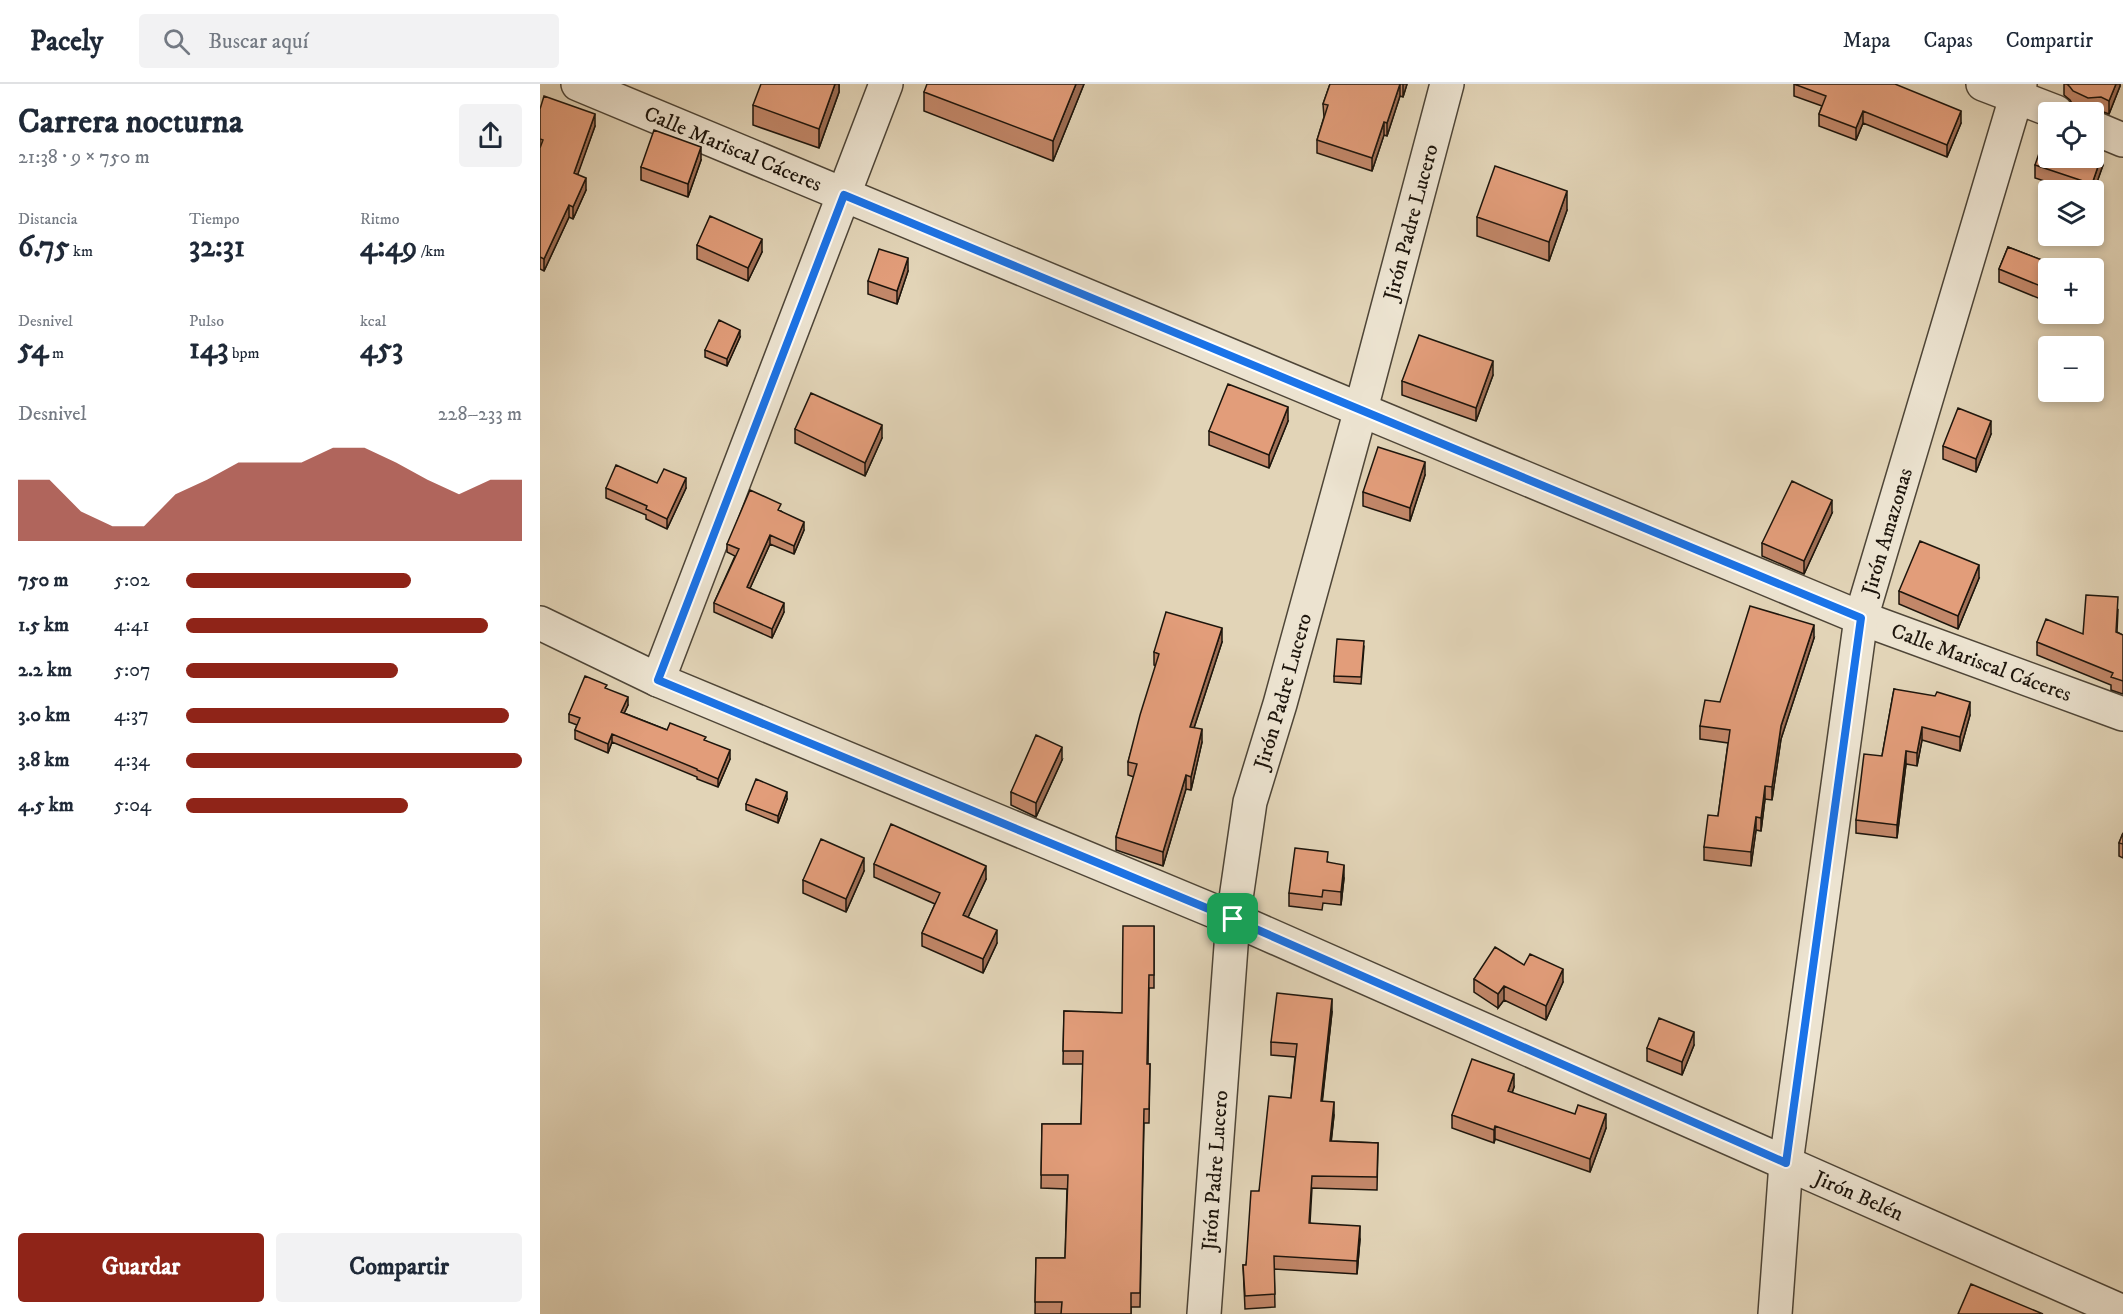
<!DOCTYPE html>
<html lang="es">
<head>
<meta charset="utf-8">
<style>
	:root { --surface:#fff; --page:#f2f2f3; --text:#1f2937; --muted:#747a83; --line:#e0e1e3; --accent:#8f2418 }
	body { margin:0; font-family:"IM FELL DW Pica",serif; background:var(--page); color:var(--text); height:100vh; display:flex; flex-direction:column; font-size:22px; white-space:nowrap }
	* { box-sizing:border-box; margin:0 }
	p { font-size:20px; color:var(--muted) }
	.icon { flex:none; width:33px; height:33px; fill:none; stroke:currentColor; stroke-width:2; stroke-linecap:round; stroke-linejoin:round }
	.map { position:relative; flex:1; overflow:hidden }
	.panel { display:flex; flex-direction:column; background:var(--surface); width:540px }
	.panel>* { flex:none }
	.fabs { position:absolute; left:1498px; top:18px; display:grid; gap:12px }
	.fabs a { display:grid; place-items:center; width:66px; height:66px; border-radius:6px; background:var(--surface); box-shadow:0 3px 9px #0003; font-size:30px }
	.pin { position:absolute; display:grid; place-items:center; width:51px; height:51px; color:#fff; margin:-26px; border-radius:12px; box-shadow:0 3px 9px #0006 }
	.round { display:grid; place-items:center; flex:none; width:63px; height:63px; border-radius:6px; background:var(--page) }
	.summary { display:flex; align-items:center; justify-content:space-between; height:102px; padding:0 18px }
	h1 { font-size:33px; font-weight:800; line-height:45px }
	.metrics { display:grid; grid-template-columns:repeat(3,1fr); gap:9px; height:102px; padding:6px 18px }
	.metrics div { display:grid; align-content:center }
	.metrics b { font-size:30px; font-weight:800 }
	.metrics small { font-size:16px; font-weight:400 }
	.metrics p { font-size:16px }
	.chart { height:168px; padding:12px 18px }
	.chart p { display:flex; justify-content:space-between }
	.chart svg { width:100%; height:108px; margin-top:6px; fill:var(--accent); opacity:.7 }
	.primary-button { display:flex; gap:12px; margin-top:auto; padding:12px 18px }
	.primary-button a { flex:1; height:69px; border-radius:6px; background:var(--accent); color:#fff; font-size:24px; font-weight:800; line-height:69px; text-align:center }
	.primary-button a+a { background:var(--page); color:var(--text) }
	ul { padding:0 18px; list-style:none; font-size:20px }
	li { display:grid; grid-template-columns:96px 72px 1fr; align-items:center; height:45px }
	li i { height:15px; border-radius:8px; background:var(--accent) }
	header { display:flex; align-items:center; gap:36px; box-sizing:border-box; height:84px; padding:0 30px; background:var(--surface); border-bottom:2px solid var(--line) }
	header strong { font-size:28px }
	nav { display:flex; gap:33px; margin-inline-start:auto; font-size:21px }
	.search { width:420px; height:54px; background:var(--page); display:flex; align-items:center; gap:15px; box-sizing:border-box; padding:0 21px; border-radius:6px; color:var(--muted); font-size:22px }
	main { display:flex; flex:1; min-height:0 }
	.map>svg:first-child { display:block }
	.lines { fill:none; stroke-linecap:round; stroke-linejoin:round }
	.minor-casing { stroke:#4e4537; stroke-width:36 }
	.tertiary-casing { stroke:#4e4537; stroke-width:36 }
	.minor { stroke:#ece3d0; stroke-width:33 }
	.tertiary { stroke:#ece3d0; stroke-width:33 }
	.wall { fill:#c28769; stroke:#1d150c; stroke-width:1.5 }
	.shaded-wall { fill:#9e6e55; stroke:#1d150c; stroke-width:1.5 }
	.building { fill:#e29d7a; stroke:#1d150c; stroke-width:1.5 }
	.route-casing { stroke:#fff; stroke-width:12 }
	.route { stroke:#1a73e8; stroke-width:8 }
	.labels { text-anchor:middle; stroke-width:4.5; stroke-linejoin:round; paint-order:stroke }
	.street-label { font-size:21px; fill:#1d150c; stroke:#ece3d0 }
</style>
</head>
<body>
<header>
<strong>Pacely</strong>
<div class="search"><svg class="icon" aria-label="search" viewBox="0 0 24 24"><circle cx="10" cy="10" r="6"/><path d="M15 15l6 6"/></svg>Buscar aquí</div>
<nav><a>Mapa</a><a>Capas</a><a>Compartir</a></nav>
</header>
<main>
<section class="panel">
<div class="summary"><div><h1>Carrera nocturna</h1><p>21:38 · 9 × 750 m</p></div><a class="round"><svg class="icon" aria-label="share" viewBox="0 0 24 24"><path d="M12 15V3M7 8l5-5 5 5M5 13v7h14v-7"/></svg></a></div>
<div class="metrics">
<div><p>Distancia</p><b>6.75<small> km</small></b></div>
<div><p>Tiempo</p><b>32:31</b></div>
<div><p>Ritmo</p><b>4:49<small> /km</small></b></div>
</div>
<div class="metrics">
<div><p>Desnivel</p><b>54<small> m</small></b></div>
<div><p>Pulso</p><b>143<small> bpm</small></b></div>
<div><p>kcal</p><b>453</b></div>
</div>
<div class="chart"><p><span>Desnivel</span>228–233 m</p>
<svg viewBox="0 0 160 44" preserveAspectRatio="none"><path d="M0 44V19L10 19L20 32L30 38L40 38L50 25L60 19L70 12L80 12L90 12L100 6L110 6L120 12L130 19L140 25L150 19L160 19V44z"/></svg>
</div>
<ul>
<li><b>750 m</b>5:02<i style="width:67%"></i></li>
<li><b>1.5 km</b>4:41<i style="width:90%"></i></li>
<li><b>2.2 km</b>5:07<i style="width:63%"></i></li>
<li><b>3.0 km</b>4:37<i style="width:96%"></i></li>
<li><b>3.8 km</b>4:34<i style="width:100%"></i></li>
<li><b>4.5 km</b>5:04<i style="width:66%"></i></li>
</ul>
<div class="primary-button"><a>Guardar</a><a>Compartir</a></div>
</section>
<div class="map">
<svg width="1583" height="1230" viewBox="0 0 1583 1230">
	<rect width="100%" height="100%" fill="#e2d4b7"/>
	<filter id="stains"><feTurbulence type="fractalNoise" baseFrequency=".00333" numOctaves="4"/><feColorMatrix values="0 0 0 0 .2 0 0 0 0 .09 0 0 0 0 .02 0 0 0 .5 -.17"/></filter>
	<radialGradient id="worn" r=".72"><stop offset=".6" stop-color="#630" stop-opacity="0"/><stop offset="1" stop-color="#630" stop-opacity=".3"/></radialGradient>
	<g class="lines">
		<defs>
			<g id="minor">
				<path id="s1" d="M38,0L1321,534L1583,630"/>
				<path d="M1443,0L1516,28"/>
				<path d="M1554,44L1583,56"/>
				<path id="s2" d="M0,539L118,596L693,835L1583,1228"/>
				<path d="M118,596L346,0"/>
				<path id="s3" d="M664,1230L693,835L710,718L740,620L821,325L907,0"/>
			</g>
			<g id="tertiary">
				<path id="s4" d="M1235,1230L1246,1079L1321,534L1480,0"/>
			</g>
		</defs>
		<!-- minor casing -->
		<use href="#minor" class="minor-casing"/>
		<!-- tertiary casing -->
		<use href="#tertiary" class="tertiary-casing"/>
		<!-- minor -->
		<use href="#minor" class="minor"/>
		<!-- tertiary -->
		<use href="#tertiary" class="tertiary"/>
	</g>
	<!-- wall -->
	<path class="wall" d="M299,0V8L279,64L213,41V21Z
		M544,0L513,77L384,27V8Z
		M790,0H867L863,13L860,12L847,52L844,51L832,87L777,69V56L784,33L783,20Z
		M1254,0L1421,39L1407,73L1323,39L1316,56L1279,42V30L1282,22L1254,12Z
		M1524,0H1580V2L1569,30L1561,27H1548L1533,21L1530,16L1524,11Z
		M0,25L55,42L37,91L46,106L33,135L29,133L4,187L0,185Z
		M161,76L148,113L101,96V83Z
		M1495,81H1563L1554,106H1532L1495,94Z
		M1027,126L1009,177L937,152V133Z
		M157,161L222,168L208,197L157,175Z
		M1468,163L1512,180V184H1509V201L1503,216L1459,198V185Z
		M368,187L357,220L328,210V197Z
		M200,253L187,282L165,273V266Z
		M953,291L936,337L862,311V297Z
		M748,337L729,384L669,361V347Z
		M255,345L342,354L325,392L255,359Z
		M1451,350L1436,388L1403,375V362Z
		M885,391L870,437L823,422V408Z
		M117,399L146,404L127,445L106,435V431L66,414V404Z
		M241,427L264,446L254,470L230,460L210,504L244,528L232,554L174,528V519L195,472L187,468V460Z
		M1292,429L1264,490L1222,472V459Z
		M1439,494L1418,545L1359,520V507Z
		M1578,526L1577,548L1583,551V610L1571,606V601L1497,571V558L1543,550Z
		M1274,554L1241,655L1232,716L1225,715L1221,747L1216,746L1211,782L1164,776V763L1178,732L1188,659L1160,655V642L1180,618Z
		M682,558L654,644L662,658L651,706L646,705L623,782L576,766V753L594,693L588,691V678L616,582L614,581V568Z
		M824,563L821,600L794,598V592Z
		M67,605L88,621L84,629L127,646L166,657L190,675L178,703L157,695V693L72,658L68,669L35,655V646L37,641L29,638V630Z
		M1354,605L1430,631L1420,667L1382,656L1377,682L1366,680L1357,754L1316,749V736L1342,672Z
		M522,676L496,733L471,721V708Z
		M247,715L238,739L206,726V720Z
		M1583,749V774L1579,772V759Z
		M788,778L804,794L801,821L783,819L782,826L749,822V809Z
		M334,780L446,795L428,833L457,859L443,889L382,862V849L395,820L334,793Z
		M324,787L306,828L263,809V796Z
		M614,842V904H609L608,980H610L609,1039H604L600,1223H591V1230H495L496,1174H525L527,1105L501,1104L502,1040H541L543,980H523L524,927L582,929Z
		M984,881L1023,898L1006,936L964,916L958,924L934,908V895Z
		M792,928L782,1017L794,1031L791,1057L838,1059L837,1106L772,1104L770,1139L820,1155L817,1190L734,1185L735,1223L705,1225L703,1181H706L719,1107L751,1014L755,973L731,971V958Z
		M1154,961L1142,991L1107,977V964Z
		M974,1003L972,1009L1066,1044L1050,1088L955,1055L954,1059L912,1044V1031Z"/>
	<!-- shaded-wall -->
	<path class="shaded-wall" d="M295,0H299V8L279,64V45Z
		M536,0H544L513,77V57Z
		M860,0V12L847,52V39Z
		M863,0H867L863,13Z
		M1576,0H1580V2L1569,30V17Z
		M1323,27V39L1316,56V44Z
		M1421,27V39L1407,73V61Z
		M55,30V42L34,101V89Z
		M844,38V51L832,87V74Z
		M161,63V76L148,113V100Z
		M1563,68V81L1554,107L1552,106V100Z
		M46,94V106L33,135V123Z
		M1027,107V126L1009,177V158Z
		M29,121V133L4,187V175Z
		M222,155V168L208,197V184Z
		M368,174V187L357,220V207Z
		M1509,188V201L1503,216V203Z
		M200,246V253L187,282V275Z
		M953,277V291L936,337V324Z
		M748,323V337L729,384V371Z
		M1451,337V350L1436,388V375Z
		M342,341V354L325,392V379Z
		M885,378V391L870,437V424Z
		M146,394V404L127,445V435Z
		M1292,416V429L1264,490V477Z
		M264,438V446L254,470V462Z
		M230,451V460L207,511V503Z
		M1439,481V494L1418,545V532Z
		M244,519V528L232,554V545Z
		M1274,541V554L1241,655L1232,716V703L1241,642Z
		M682,544V558L650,656V643Z
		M88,613V621L81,636V628Z
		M1430,618V631L1420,667V653Z
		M1382,643V656L1377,682V669Z
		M662,645V658L651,706V693Z
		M72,650V658L68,669V660Z
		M522,663V676L496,733V719Z
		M190,666V675L178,703V695Z
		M1366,667V680L1357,754V741Z
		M646,691V705L623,782V768Z
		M1225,702V715L1221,747V734Z
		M247,708V715L238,739V732Z
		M1216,733V746L1211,782V768Z
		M324,774V787L306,828V815Z
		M804,781V794L801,821V808Z
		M446,782V795L423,844V831Z
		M457,846V859L443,889V875Z
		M1023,885V898L1006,936V922Z
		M964,902V916L958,924V910Z
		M792,915V928L781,1030V1017Z
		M1154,948V961L1142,991V978Z
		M974,990V1003L968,1020V1007Z
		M794,1018V1031L790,1070V1057Z
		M1066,1030V1044L1050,1088V1075Z
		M955,1042V1055L954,1059V1046Z
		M820,1142V1155L817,1190V1177Z"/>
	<!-- building -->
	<path class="building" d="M221,0H295L279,45L213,21Z
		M387,0H536L513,57L384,8Z
		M790,0H860L847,39L844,38L832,74L777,56L788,21L783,20Z
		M1254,0H1355L1421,27L1407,61L1323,27L1316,44L1279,30L1286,12Z
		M1527,0H1576L1569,17L1561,13L1548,14L1533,7L1530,3Z
		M4,12L55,30L34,89L46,94L33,123L29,121L4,175L0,173V64L3,56L0,55V25Z
		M114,46L161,63L148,100L101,83Z
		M1506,49L1509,50V74H1554V65L1563,68L1552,100L1495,81Z
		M955,82L1027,107L1009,158L937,133Z
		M170,132L222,155L208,184L157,161Z
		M1468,163L1512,180L1511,184H1509V188L1503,203L1459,185Z
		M339,165L368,174L357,207L328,197Z
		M179,236L200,246L187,275L165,266Z
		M879,251L953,277L936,324L862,297Z
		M688,300L748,323L729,371L669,347Z
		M271,309L342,341L325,379L255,345Z
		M1418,324L1451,337L1436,375L1403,362Z
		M838,363L885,378L870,424L823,408Z
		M76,381L117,399L124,385L146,394L127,435L106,425L107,422L66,404Z
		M1252,397L1292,416L1264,477L1222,459Z
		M210,406L241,420L238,426L264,438L254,462L230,451L207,503L244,519L232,545L174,519L199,465L187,460Z
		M1380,457L1439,481L1418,532L1359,507Z
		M1546,511L1578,513L1576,548L1583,551V597L1571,593L1573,589L1497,558L1506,535L1543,550Z
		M1210,522L1274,541L1241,642L1232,703L1225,702L1221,734L1216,733L1211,768L1164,763L1168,731L1178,732L1190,646L1160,642L1165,616L1180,618Z
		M626,528L682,544L650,643L662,645L651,693L646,691L623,768L576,753L597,680L588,678L600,631L619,570L614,568Z
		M797,555L824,557L821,593L794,592Z
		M45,592L67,601L65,604L88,613L81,628L127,646L130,639L166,653L164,656L190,666L178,695L157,686V685L72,650L68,660L35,646L40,634L29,630Z
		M1354,605L1395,612L1397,608L1430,618L1420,653L1382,643L1377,669L1366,667L1357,741L1316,736L1324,670L1342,672Z
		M496,651L522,663L496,719L471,708Z
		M216,695L247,708L238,732L206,720Z
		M351,740L446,782L423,831L457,846L443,875L382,849L400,809L334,780Z
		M1583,749V760L1579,759Z
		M281,755L324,774L306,815L263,796Z
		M755,764L788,768L787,778L804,781L801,808L783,806L782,813L749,809Z
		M583,842H614V891H609L607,980H610L609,1025H604L600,1209H591V1230H521L522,1218H495L496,1174H525L528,1091H501L502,1040H541L543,967H523L524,927L582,929Z
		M955,863L984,881L990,870L1023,885L1006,922L964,902L958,910L934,895Z
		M737,909L792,915L781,1017L794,1018L790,1057L838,1059L837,1093L772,1092L769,1139L820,1142L817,1177L734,1172L735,1210L705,1212L703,1181H706L711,1107H719L729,1012L751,1014L757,960L731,958Z
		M1119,934L1154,948L1142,978L1107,964Z
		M932,975L974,990L968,1007L1035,1030L1038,1021L1066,1030L1050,1075L955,1042L954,1046L912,1031Z
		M1431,1200L1503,1230H1418Z"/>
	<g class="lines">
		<defs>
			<path id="route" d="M304,111L1321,534L1246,1079L693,835L118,596Z"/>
		</defs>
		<!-- route casing -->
		<use href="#route" class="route-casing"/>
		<!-- route -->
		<use href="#route" class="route"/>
	</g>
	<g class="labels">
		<!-- street labels -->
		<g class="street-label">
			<text dy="7" stroke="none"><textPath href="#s1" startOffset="168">Calle Mariscal Cáceres</textPath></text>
			<text dy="7" stroke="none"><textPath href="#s3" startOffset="1116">Jirón Padre Lucero</textPath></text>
			<text dy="7" stroke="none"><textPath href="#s4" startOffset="792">Jirón Amazonas</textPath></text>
			<text dy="7" stroke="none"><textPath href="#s1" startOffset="1518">Calle Mariscal Cáceres</textPath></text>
			<text dy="7" stroke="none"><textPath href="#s3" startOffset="630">Jirón Padre Lucero</textPath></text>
			<text dy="7" stroke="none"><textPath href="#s3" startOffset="144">Jirón Padre Lucero</textPath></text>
			<text dy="7" stroke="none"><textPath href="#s2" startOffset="1438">Jirón Belén</textPath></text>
		</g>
	</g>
	<rect width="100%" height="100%" filter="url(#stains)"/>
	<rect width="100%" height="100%" fill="url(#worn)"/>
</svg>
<div class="fabs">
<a><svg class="icon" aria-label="locate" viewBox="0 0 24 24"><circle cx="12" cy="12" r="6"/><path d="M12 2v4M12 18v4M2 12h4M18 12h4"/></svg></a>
<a><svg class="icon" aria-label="layers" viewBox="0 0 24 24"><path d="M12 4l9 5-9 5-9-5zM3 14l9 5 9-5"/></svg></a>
<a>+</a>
<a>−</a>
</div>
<div class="pin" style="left:693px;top:835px;background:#1e9e55"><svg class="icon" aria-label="arrive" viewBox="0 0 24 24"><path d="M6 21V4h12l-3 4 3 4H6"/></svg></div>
</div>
</main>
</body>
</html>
